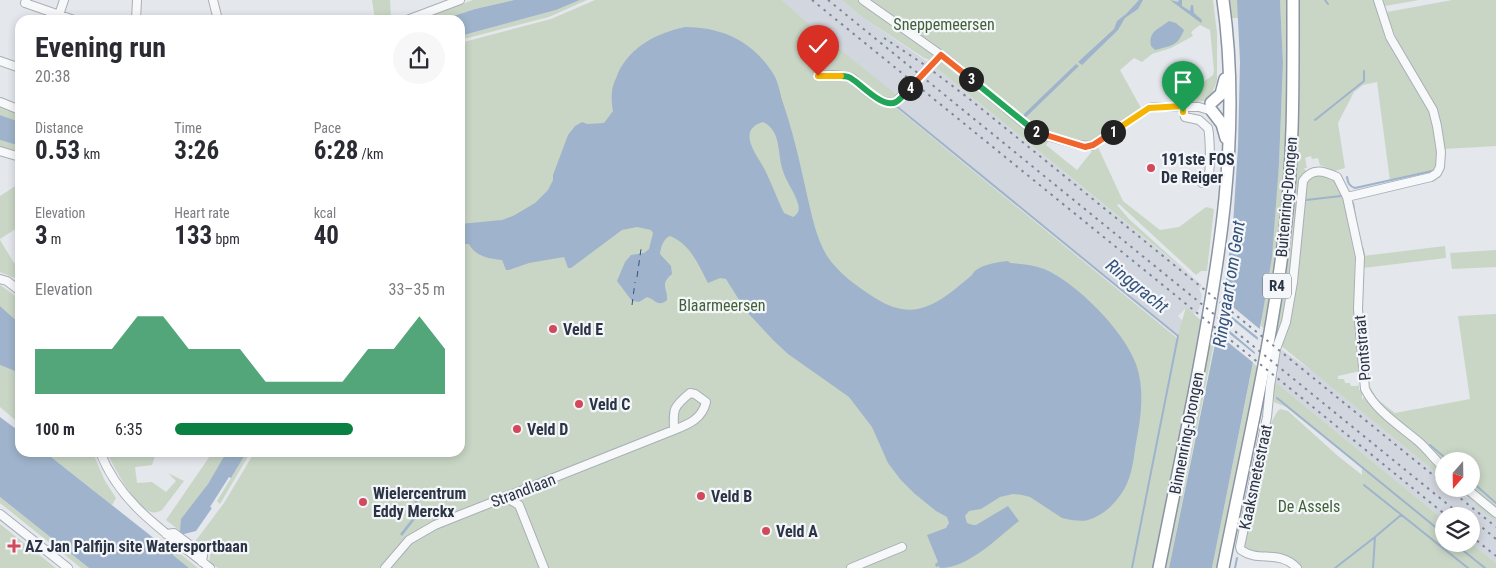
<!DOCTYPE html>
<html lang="en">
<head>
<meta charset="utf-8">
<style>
	:root { --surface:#fff; --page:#f7f7f7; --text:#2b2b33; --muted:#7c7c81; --accent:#0b8043 }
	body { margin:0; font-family:"Roboto Condensed",sans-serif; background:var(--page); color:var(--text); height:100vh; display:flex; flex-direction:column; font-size:19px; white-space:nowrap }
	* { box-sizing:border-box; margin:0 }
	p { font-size:16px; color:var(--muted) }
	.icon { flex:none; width:28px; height:28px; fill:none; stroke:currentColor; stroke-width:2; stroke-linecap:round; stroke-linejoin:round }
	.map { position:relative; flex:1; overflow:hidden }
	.panel { position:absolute; left:15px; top:15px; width:450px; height:442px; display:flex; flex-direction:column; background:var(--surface); border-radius:15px; box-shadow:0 2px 8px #0003 }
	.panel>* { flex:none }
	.needle { width:32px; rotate:200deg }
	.tools { position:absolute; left:1435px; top:452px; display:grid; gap:10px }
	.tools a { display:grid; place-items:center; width:45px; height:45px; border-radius:50%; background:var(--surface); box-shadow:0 2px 8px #0003; font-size:25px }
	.pin { position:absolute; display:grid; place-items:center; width:42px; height:42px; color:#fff; margin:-51px -21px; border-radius:50% 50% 50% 0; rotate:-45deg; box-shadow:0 0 5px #0007 }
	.pin .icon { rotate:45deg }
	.km { position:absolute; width:25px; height:25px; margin:-12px; border-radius:50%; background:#222; color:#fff; font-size:14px; line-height:25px; text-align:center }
	.round { display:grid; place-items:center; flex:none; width:52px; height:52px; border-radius:26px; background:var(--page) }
	.head { display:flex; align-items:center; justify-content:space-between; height:85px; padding:0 20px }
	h1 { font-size:28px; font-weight:700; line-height:38px }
	.stats { display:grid; grid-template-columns:repeat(3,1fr); gap:8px; height:85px; padding:5px 20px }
	.stats div { display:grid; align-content:center }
	.stats b { font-size:25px; font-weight:700 }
	.stats small { font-size:14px; font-weight:400 }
	.stats p { font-size:14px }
	.chart { height:140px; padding:10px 20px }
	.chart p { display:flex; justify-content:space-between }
	.chart svg { width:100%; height:90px; margin-top:5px; fill:var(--accent); opacity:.7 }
	ul { padding:0 20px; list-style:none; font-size:16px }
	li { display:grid; grid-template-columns:80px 60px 1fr; align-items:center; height:38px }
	li i { height:12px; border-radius:6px; background:var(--accent) }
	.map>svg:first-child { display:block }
	.built { fill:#d2d6de }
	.green { fill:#c9d6c5 }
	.water { fill:#9fb4cc; fill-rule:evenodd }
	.pier { fill:#e4e7ec }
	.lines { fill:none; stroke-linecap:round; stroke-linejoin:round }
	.stream { stroke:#9fb4cc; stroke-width:2 }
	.ferry { stroke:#34527a; stroke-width:1; stroke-dasharray:6 5; stroke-linecap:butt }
	.minor-casing { stroke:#a9aeb7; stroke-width:10 }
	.highway-casing { stroke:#8b94a3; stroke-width:14 }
	.minor { stroke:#f7f8fa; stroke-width:8 }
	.highway { stroke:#fff; stroke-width:11 }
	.rail { stroke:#7d8696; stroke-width:2; stroke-dasharray:2.5 5; stroke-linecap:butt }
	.split-1-casing { stroke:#fff; stroke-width:10 }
	.split-2-casing { stroke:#fff; stroke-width:10 }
	.split-3-casing { stroke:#fff; stroke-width:10 }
	.split-4-casing { stroke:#fff; stroke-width:10 }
	.split-5-casing { stroke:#fff; stroke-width:10 }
	.split-6-casing { stroke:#fff; stroke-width:10 }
	.split-1 { stroke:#f5b400; stroke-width:6 }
	.split-2 { stroke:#f0652b; stroke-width:6 }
	.split-3 { stroke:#22a559; stroke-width:6 }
	.split-4 { stroke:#f0652b; stroke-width:6 }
	.split-5 { stroke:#22a559; stroke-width:6 }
	.split-6 { stroke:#f5b400; stroke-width:6 }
	.poi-dot { fill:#d1495b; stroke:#f4f6f9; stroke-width:2 }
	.labels { text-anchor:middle; stroke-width:4.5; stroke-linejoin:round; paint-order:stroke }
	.shield { fill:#f4f6f9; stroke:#676e7b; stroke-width:1 }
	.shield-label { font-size:15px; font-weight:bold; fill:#2b3445 }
	.park-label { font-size:16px; fill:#3f6138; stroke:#f4f6f9 }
	.poi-label { font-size:16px; font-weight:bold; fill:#2b3445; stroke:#f4f6f9; text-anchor:start }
	.street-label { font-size:16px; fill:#2b3445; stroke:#f4f6f9 }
	.water-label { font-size:18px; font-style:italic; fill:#34527a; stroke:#f4f6f9 }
</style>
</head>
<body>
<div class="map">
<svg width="1496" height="568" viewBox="0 0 1496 568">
	<rect width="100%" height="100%" fill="#e4e7ec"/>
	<!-- built -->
	<path class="built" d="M782,0H842L862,17L934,66L1202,285L1199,289L1202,295L1199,309L1194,314L1186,308L1178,316L1183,321L1178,336L895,105L897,96L810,25Z
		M1282,350L1315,373L1444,479V489H1456L1467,498L1469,497L1477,504L1476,505L1496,522V563L1471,543V516H1444V520L1273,380L1278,374L1276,369L1280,356L1278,354Z"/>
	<!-- green -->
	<path class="green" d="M372,0H390L391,18L375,20Z
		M473,0H514L475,9L441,20H417Z
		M580,0H587L549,17L460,40V36L556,10Z
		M595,0H782L810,25L898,96L894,106L1177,338L1186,307L1216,334L1169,568H218L209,562L211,551L204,546H198L194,543L224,503L254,453L460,452V43L551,19Z
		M842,0H1213L1217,33V81L1209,100L1192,103L1194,89L1213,75L1214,70L1210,30L1200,25L1191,32L1193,36L1171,48L1152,54L1142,62L1134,58L1120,70L1141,108L1090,143L1053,133L1046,145L1077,170L1097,145L1123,201L1160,230L1179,227L1206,207L1214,209L1207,271H1201L1196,275L1119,204L1117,205L1129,219L1193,277L934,66L947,54L943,53L932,61L924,58L862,17Z
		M1226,0H1237L1239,18H1229Z
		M1280,0H1374L1385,38L1429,112L1434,127L1437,152L1436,166L1434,171L1390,181L1377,82L1363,85L1354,92L1338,123L1345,168L1335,171L1320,165L1318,158L1312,159L1311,156L1305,158L1307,168H1304L1310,177L1321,174L1335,179L1345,198L1349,218L1347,219L1355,258L1354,301L1360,371L1338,376V379H1344L1345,383H1350L1351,386H1357L1359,385V390H1362V400L1370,387L1377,399L1395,413L1470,399L1458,316L1496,314V522L1475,505L1476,503L1456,489H1471V461H1444V479L1279,344L1282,335L1276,337L1261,326L1279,164L1283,63Z
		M1383,0H1419L1385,6Z
		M1452,0H1496V146L1444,149C1441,133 1439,115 1431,100C1416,70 1395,45 1387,12Z
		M0,108L20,115V122L0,115Z
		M0,140L20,146V154L0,148Z
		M20,183V226L0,239V196Z
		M0,240L14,263L20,259V280L0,272Z
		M1445,246L1446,258L1363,268V256Z
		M1496,250V267L1452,269L1450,253Z
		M0,285L20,299V324L0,306Z
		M1253,363L1259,368L1218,568H1212Z
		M0,365L20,373V424L0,407Z
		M1273,380L1444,520V544L1471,543L1496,563V568H1297L1289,560L1241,550C1247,524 1263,423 1280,409L1288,411L1338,456L1362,475V468L1286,407L1274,402Z
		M46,453H93L105,481L116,498L112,505Z
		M107,453H156L152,465L135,467L137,483L152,482L166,492L176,481L168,473L184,481L162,510C158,512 155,513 151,512C135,507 114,467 107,453Z
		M212,453H226C212,479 195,504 180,531L166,520Z
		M246,453H250L220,504L217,501Z
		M0,497L89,568H81L0,503Z
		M0,524L56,568H0Z
		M173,548L198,568H189L173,555L171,552Z"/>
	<!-- water -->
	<path class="water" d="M514,0H580L556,10L460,36V20H441L475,9Z
		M1139,0H1143L1138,9L1125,18L1118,30L1082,65L1078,62L1114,29L1117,21L1126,14Z
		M1170,0L1178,2L1179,0H1182V6L1190,11L1191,5H1193L1194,13L1202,20L1201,23Z
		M1237,0H1280L1283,63L1279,164L1272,257L1262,317L1212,568H1169L1222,310L1233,225L1238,146L1240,62Z
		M1169,21L1176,23L1184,30C1177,47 1172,45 1155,50L1151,46C1148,31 1159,29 1169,21Z
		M685,27C723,27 754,42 774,75C778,82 780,92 782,100C793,131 800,163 807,195C812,216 816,238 827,256C839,274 858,287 875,298C916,324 940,302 972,275C977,265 997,262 1008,261L1010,263C1022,264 1033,265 1044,269C1076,282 1124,331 1136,364C1145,389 1141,418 1136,443C1134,455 1133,469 1128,481C1122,497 1106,515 1088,520C1081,522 1070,520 1062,518L1030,497L1022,495L1013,494L1000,497L981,509L969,511L965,516L967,523L973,525H976L1008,506L1019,521C997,538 969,568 940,568L939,566L936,567L935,564L938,562L927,535L946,528L949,523L947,517L936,511L915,494L900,479L888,463L872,427L849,397L788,354L773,340L746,311L726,279L720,278L708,283C698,264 691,245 670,236C663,239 661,247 660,254L671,266L672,274C659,285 668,288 667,300C658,308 655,299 647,297L639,302L632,301L617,281L625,262L631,255L644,253L649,249L653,233L651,230L637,227L622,230L571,268H568L564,257L529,263L509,270H506L502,260C489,259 475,256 469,244H460V224L502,220L513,216L535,203L548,190L553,180V175L568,135L575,126L582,122L587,124L604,123L613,111C612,105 611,98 612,92C612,86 616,79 618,73C631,46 657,33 685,27ZM763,122C782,131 777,154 783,171C786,182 795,192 798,204C800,210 798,214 793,217L784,213C777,199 772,184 765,170C758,156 735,130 763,122Z
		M1076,64L1079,66L1025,118L1023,116L1025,113Z
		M0,115L20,122V146L0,140Z
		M0,306L20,324V373L0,365Z
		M0,417L20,432V452L46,453L165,547L169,545L180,531L181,519L208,484L226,453H246L231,478L229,477L210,507L212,508L196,531L184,534L172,550L173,555L189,568H89L0,497Z
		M414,489H416L419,514L402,536L400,534L416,514Z"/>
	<!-- pier -->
	<path class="pier" d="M1221,297L1262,331L1260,339L1219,306Z
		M1219,309L1260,342L1257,354L1217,320Z
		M1216,323L1257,356L1255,364L1214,331Z"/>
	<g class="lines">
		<!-- stream -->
		<path class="stream" d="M1325,0L1328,4
			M895,105L1178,336L1132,568
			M1315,120L1364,81V71
			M1347,177C1348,183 1349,186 1355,188L1432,171
			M1306,200L1341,196
			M1353,203L1356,223
			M1362,247L1364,255
			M1277,398L1444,534
			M1430,445L1449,461
			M1471,481L1496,503
			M1364,485L1468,568
			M1455,544L1485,568
			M1235,568L1237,558
			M1335,568L1375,537
			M1373,568L1375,537L1401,515"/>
		<!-- ferry -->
		<path class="ferry" d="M637,277L641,249
			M632,305L635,282"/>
		<defs>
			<path id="minor" d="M26,0L25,3L74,20
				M213,0L218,20
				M863,0L948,60L1031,129L1040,134L1079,145L1091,146L1149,108L1155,107H1199L1212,111
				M59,15L64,0
				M136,20L137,0
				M407,20L460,0
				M0,61L20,68
				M818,76C829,75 841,74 852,78C864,89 878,104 895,103L941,55
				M0,102L20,110
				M1183,107L1185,117L1199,120L1208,128C1210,136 1211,171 1208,177C1207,180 1204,181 1202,183
				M0,151L20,157
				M1347,197L1431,177L1437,173L1440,167L1441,152L1437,126L1433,110L1390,37L1378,0
				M0,279L7,281L20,291
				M690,393L695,394L706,402C702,419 689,424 674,430C673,409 673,407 690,393Z
				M100,452C121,506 167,533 210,568
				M1467,489L1496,513
				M505,497L519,505L544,568
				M0,514L68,568
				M166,534L174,533L203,555L202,562
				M385,568L409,540L435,525L674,430
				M851,568L902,547
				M1297,568C1279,549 1259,563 1241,550L1240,547L1267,417L1270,386L1276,349L1286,322L1293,282L1303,181C1312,167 1324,171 1337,177L1347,197L1360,257L1358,309L1365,389C1376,411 1400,426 1419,442C1428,450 1435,460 1444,468"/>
			<path id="highway" d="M1211,103L1221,94L1225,79
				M1212,111L1222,124L1226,138
				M1159,568C1171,510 1182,452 1194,394C1219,265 1242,132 1223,0
				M1223,568C1245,456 1272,344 1285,230C1294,154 1293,77 1293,0"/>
		</defs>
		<!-- minor casing -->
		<use href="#minor" class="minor-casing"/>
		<!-- highway casing -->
		<use href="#highway" class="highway-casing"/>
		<!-- minor -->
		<use href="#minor" class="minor"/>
		<!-- highway -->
		<use href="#highway" class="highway"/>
		<!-- rail -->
		<path class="rail" d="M812,0L1447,516
			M828,0L1462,516
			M884,38L922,63L967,97L1444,484
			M1449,489L1496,527
			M1471,518L1496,539
			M1471,536L1496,556"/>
	</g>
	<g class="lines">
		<defs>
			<path id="split-1" d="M1113,132L1149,108L1183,106V112"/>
			<path id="split-2" d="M1036,132L1085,147L1093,145L1113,132"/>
			<path id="split-3" d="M971,79L1036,132"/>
			<path id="split-4" d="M910,88L941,55L971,79"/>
			<path id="split-5" d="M841,76C845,76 849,76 852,79C862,85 883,109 896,102C901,99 906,92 910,88"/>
			<path id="split-6" d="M818,76H841"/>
		</defs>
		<!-- split-1 casing -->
		<use href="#split-1" class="split-1-casing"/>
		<!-- split-2 casing -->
		<use href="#split-2" class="split-2-casing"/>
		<!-- split-3 casing -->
		<use href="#split-3" class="split-3-casing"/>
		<!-- split-4 casing -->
		<use href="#split-4" class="split-4-casing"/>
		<!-- split-5 casing -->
		<use href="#split-5" class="split-5-casing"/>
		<!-- split-6 casing -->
		<use href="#split-6" class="split-6-casing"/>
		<!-- split-1 -->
		<use href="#split-1" class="split-1"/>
		<!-- split-2 -->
		<use href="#split-2" class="split-2"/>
		<!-- split-3 -->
		<use href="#split-3" class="split-3"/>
		<!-- split-4 -->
		<use href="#split-4" class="split-4"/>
		<!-- split-5 -->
		<use href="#split-5" class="split-5"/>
		<!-- split-6 -->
		<use href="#split-6" class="split-6"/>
	</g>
	<!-- markers -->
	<g class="poi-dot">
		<circle cx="1151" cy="168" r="5"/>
		<circle cx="553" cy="329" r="5"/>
		<circle cx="579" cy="404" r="5"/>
		<circle cx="517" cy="429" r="5"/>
		<circle cx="701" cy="496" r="5"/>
		<circle cx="363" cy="502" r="5"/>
		<circle cx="766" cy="531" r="5"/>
		<path d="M11.5 538.5h5v5h5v5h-5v5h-5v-5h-5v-5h5z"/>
	</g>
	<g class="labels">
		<!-- shield labels -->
		<rect class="shield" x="1263" y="273.5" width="28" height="25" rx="4"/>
		<g class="shield-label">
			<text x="1277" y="291">R4</text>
		</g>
		<!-- park labels -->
		<g class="park-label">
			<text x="944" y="30">Sneppemeersen</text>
			<text x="722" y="311">Blaarmeersen</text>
			<text x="1309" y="512">De Assels</text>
		</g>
		<!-- poi labels -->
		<g class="poi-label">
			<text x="1161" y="165">191ste FOS<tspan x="1161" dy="18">De Reiger</tspan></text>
			<text x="563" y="335">Veld E</text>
			<text x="589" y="410">Veld C</text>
			<text x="527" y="435">Veld D</text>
			<text x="373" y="499">Wielercentrum<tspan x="373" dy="18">Eddy Merckx</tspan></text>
			<text x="711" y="502">Veld B</text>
			<text x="776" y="537">Veld A</text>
			<text x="25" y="552">AZ Jan Palfijn site Watersportbaan</text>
		</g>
		<!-- street labels -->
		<g class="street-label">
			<text transform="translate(1286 197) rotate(-85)" y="6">Buitenring-Drongen</text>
			<text transform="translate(1362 348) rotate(-95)" y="6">Pontstraat</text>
			<text transform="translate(1186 433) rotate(-79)" y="6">Binnenring-Drongen</text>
			<text transform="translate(1255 477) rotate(-78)" y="6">Kaaksmetestraat</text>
			<text transform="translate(523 490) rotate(-21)" y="6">Strandlaan</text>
		</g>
		<!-- water labels -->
		<g class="water-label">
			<text transform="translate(1229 284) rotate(-81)" y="6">Ringvaart om Gent</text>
			<text transform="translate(1137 286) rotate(39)" y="6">Ringgracht</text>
		</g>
	</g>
</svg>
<div class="tools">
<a><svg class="needle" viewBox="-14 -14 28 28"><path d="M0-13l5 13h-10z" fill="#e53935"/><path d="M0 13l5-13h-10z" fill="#7c7c81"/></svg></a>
<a><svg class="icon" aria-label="layers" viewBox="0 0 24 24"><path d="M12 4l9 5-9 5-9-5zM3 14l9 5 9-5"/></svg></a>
</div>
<div class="pin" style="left:1183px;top:112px;background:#1e9e55"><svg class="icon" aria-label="arrive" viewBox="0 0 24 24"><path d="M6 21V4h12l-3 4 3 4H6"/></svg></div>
<div class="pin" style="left:818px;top:76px;background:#d93025"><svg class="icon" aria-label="check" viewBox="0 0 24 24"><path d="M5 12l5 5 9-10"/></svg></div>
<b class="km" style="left:1113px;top:132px">1</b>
<b class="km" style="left:1036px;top:132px">2</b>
<b class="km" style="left:971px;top:79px">3</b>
<b class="km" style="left:910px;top:88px">4</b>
<section class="panel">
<div class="head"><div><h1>Evening run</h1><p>20:38</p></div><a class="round"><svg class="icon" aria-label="share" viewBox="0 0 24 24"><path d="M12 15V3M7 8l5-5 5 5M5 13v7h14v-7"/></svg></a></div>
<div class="stats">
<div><p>Distance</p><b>0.53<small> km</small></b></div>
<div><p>Time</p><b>3:26</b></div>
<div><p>Pace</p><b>6:28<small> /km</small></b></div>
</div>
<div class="stats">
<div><p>Elevation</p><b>3<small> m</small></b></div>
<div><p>Heart rate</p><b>133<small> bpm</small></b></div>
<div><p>kcal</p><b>40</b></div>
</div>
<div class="chart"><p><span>Elevation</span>33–35 m</p>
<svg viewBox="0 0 160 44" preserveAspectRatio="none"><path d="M0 44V22L10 22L20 22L30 22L40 6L50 6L60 22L70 22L80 22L90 38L100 38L110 38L120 38L130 22L140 22L150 6L160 22V44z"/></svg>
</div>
<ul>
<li><b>100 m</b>6:35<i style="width:66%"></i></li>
</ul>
</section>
</div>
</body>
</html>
